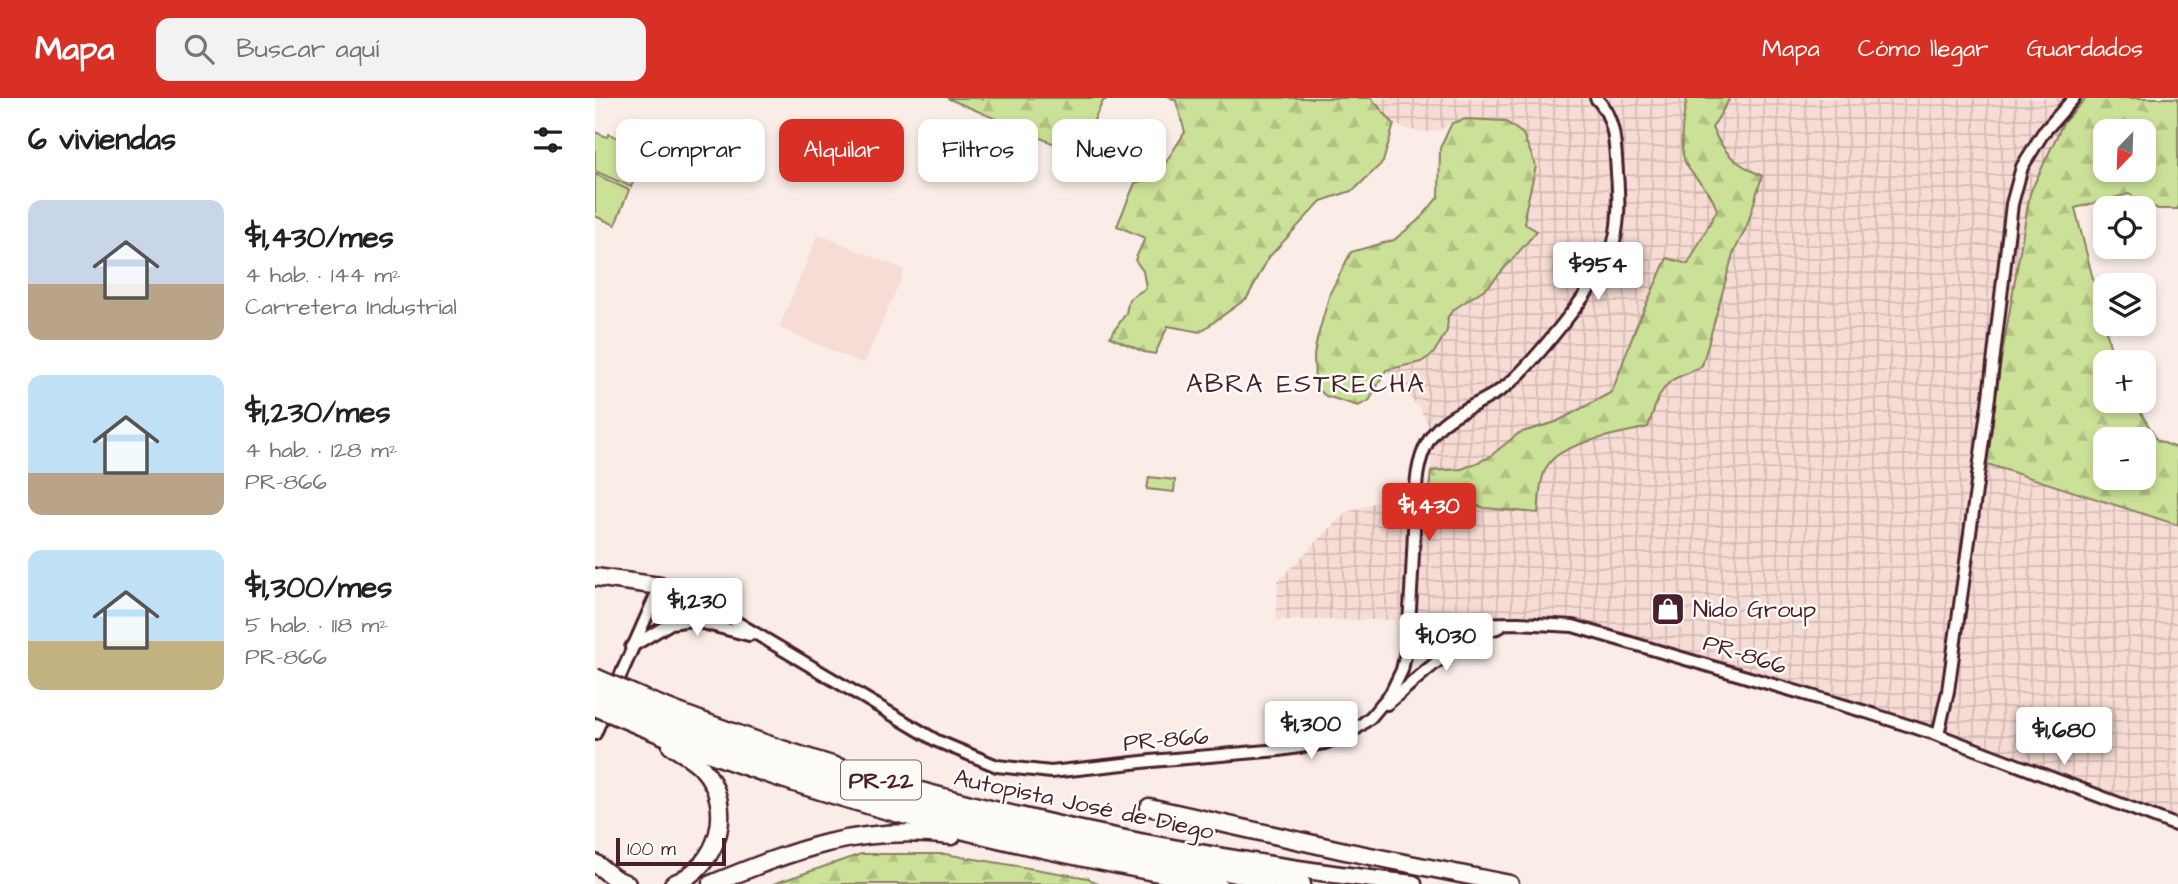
<!DOCTYPE html>
<html lang="es">
<meta charset="utf-8">
<style>
:root{--surface:#fff;--page:#f2f2f2;--text:#202124;--muted:#757577;--accent:#d93025}
body{margin:0;font-family:"Architects Daughter",sans-serif;background:var(--page);color:var(--text);height:100vh;display:flex;flex-direction:column;font-size:26px;white-space:nowrap}
*{box-sizing:border-box;margin:0}
p{font-size:23px;color:var(--muted)}
.icon{flex:none;width:38px;height:38px;fill:none;stroke:currentColor;stroke-width:2;stroke-linecap:round;stroke-linejoin:round}
.map{position:relative;flex:1;overflow:hidden}
.panel{display:flex;flex-direction:column;background:var(--surface);width:595px}
.panel>*{flex:none}
.top-card{position:absolute;left:21px;top:21px;width:665px;height:63px;display:flex;gap:14px}
.needle{width:46px;rotate:203deg}
.fabs{position:absolute;left:1498px;top:21px;display:grid;gap:14px}
.fabs a{display:grid;place-items:center;width:63px;height:63px;border-radius:14px;background:var(--surface);box-shadow:0 4px 10px #0003;font-size:35px}
.scale{position:absolute;left:21px;bottom:18px;width:110px;box-sizing:border-box;padding-left:7px;border:4px solid #4a1f2b;border-top:0;font-size:19px;line-height:24px;white-space:nowrap;color:#4a1f2b;-webkit-text-stroke:5px #fdfcf7;paint-order:stroke}
.price{position:absolute;translate:-50% -60px;padding:0 16px;border-radius:7px;background:#fff;color:#222;font-size:23px;line-height:46px;filter:drop-shadow(0 2px 4px #0008)}
.price::after{content:'';position:absolute;left:50%;top:42px;width:21px;height:16px;margin-left:-10px;background:inherit;clip-path:polygon(0 0,100% 0,50% 100%)}
.price.on{background:var(--accent);color:#fff}
ul{padding:0;list-style:none}
li{display:flex;align-items:center;gap:21px;height:175px;padding:0 28px}
li span{display:grid;place-items:center;flex:none;width:196px;height:140px;border-radius:14px;color:#555}
li>.icon{margin-inline-start:auto}
span .icon{width:84px;height:84px;fill:#fffc;stroke-width:1}
li b{font-size:30px}
h2{display:flex;justify-content:space-between;align-items:center;height:84px;padding:0 28px;font-size:30px}
.chip{padding:0 24px;border-radius:14px;background:var(--surface);box-shadow:0 4px 10px #0003;font-size:24px;line-height:63px}
.chip.on{background:var(--accent);color:#fff}
header{display:flex;align-items:center;gap:42px;box-sizing:border-box;height:98px;padding:0 35px;background:var(--accent);color:#fff}
header strong{font-size:33px}
nav{display:flex;gap:38px;margin-inline-start:auto;font-size:24px}
.search{width:490px;height:63px;background:var(--page);display:flex;align-items:center;gap:18px;box-sizing:border-box;padding:0 24px;border-radius:14px;color:var(--muted);font-size:26px}
main{display:flex;flex:1;min-height:0}
.map>svg:first-child{display:block}
</style>
<header>
<strong>Mapa</strong>
<div class="search"><svg class="icon" aria-label="search" viewBox="0 0 24 24"><circle cx="10" cy="10" r="6"/><path d="M15 15l6 6"/></svg>Buscar aquí</div>
<nav><a>Mapa</a><a>Cómo llegar</a><a>Guardados</a></nav>
</header>
<main>
<section class="panel">
<h2>6 viviendas<svg class="icon" aria-label="filters" viewBox="0 0 24 24"><path d="M4 7h16M4 17h16"/><circle cx="9" cy="7" r="2"/><circle cx="15" cy="17" r="2"/></svg></h2>
<ul>
<li><span style="background:linear-gradient(#c9d6e8 60%,#b9a48a 0)"><svg class="icon" aria-label="home" viewBox="0 0 24 24"><path d="M3 11l9-7 9 7M6 9v11h12V9"/></svg></span><div><b>$1,430/mes</b><p>4 hab. · 144 m²</p><p>Carretera Industrial</p></div></li>
<li><span style="background:linear-gradient(#bfe0f5 70%,#b9a48a 0)"><svg class="icon" aria-label="home" viewBox="0 0 24 24"><path d="M3 11l9-7 9 7M6 9v11h12V9"/></svg></span><div><b>$1,230/mes</b><p>4 hab. · 128 m²</p><p>PR-866</p></div></li>
<li><span style="background:linear-gradient(#bfe0f5 65%,#c2b280 0)"><svg class="icon" aria-label="home" viewBox="0 0 24 24"><path d="M3 11l9-7 9 7M6 9v11h12V9"/></svg></span><div><b>$1,300/mes</b><p>5 hab. · 118 m²</p><p>PR-866</p></div></li>
</ul>
</section>
<div class="map">
<svg width="1583" height="786" viewBox="0 0 1583 786">
<defs>
<pattern id="industrial-grid" width="8" height="8" patternUnits="userSpaceOnUse" patternTransform="scale(1.75)"><rect width="8" height="8" fill="#f6dcd4"/><path d="M0 4h8M4 0v8" fill="none" stroke="#d4bcb6"/></pattern>
<pattern id="forest-firs" width="22" height="20" patternUnits="userSpaceOnUse" patternTransform="scale(1.75)"><rect width="22" height="20" fill="#cbe197"/><path d="M5 1l3.5 6h-7zM16 11l3.5 6h-7z" fill="#b0c182"/></pattern>
</defs>
<rect width="100%" height="100%" fill="#faede7"/>
<filter id="ink" filterUnits="userSpaceOnUse"><feTurbulence type="fractalNoise" baseFrequency=".0143" numOctaves="2"/><feDisplacementMap in="SourceGraphic" scale="14" xChannelSelector="R" yChannelSelector="G"/><feConvolveMatrix kernelMatrix="1 2 1 2 8 2 1 2 1" color-interpolation-filters="sRGB"/></filter>
<g filter="url(#ink)">
<polygon fill="#f6dcd4" points="223,136 310,172 269,266 184,230"/>
<g fill="url(#industrial-grid)">
<polygon points="776,0 1092,0 1085,34 1092,68 1117,96 1122,112 1093,166 1072,160 1041,229 1017,294 961,324 924,335 893,360 867,371 836,373 836,333 825,311 791,272 826,264 858,212 870,206 941,133 930,126 930,114 871,21 857,25 843,33 827,34 811,31 799,26"/>
<polygon points="1135,0 1491,0 1468,25 1435,95 1406,263 1392,366 1583,427 1583,720 1353,634 983,522 681,522 683,483 750,415 810,394 834,393 889,409 946,385 956,364 977,349 1052,329 1066,294 1080,280 1097,276 1107,268 1138,156 1152,128 1167,79 1144,67 1127,50 1117,29"/>
</g>
<g fill="url(#forest-firs)" stroke="#8a8061" stroke-width="2" fill-rule="evenodd">
<polygon points="352,0 514,0 508,3 483,56"/>
<polygon points="576,0 776,0 799,26 788,64 759,92 726,103 674,159 652,200 605,234 573,228 560,256 549,254 515,239 531,215 534,201 551,190 548,173 540,162 550,140 522,128 540,85 562,78 590,34 581,3"/>
<path d="M1092,0H1135L1117,30C1130,57 1140,65 1167,78L1152,128L1138,156L1107,268C1098,275 1091,275 1081,280C1064,288 1059,313 1053,329C1027,336 974,343 956,363C944,377 945,398 943,415L890,410L834,393L836,373L867,371L893,360L924,335L961,324L1017,294L1041,229L1072,160L1093,166L1122,112C1115,91 1106,88 1094,71C1081,53 1088,20 1092,0Z"/>
<path d="M1491,0H1583V111H1563L1534,96L1480,110L1519,264H1510V303H1539L1562,342L1583,351V427L1392,366L1406,263L1435,95L1468,25ZM1549,33V72H1510V33ZM1549,341V380H1510V341Z"/>
<polygon points="871,21 910,23 928,36 941,68 930,114 930,126 942,133 894,188 858,212 853,219 852,233 838,256 826,264 791,272 774,303 763,308 731,298 720,289 719,257 722,241 735,195 756,154 799,142 826,120 844,98 845,50 857,25"/>
<polygon points="266,756 350,756 493,780 503,786 178,786"/>
</g>
<g fill="#cbe197" stroke="#8a8061" stroke-width="2">
<polygon points="0,34 12,39 14,36 52,53 36,89 0,73"/>
<polygon points="0,76 34,92 20,127 0,118"/>
<polygon points="554,379 580,382 579,394 552,391"/>
</g>
<g fill="none" stroke-linecap="round" stroke-linejoin="round">
<g stroke="#4a1f2b" stroke-width="16">
<g id="tertiary">
<path d="M814,527C816,495 818,463 819,431C821,402 818,368 834,342C850,315 882,309 907,291C933,273 1005,183 1016,154C1025,129 1024,100 1022,75C1020,48 1021,20 1001,0"/>
<polyline points="36,549 76,525 96,522 154,537"/>
<polyline points="19,592 65,488 126,515 342,643 402,668 456,674 556,663 684,652 730,645 762,630 776,619 796,595 807,572 812,549 814,527 923,525 978,528 1271,614 1343,637 1583,728"/>
<path d="M792,606C828,577 859,542 905,529"/>
<polyline points="0,636 11,610"/>
<polyline points="1343,637 1353,593 1394,299 1417,106 1427,69 1448,35 1479,0"/>
</g>
</g>
<g stroke="#4a1f2b" stroke-width="21">
<g id="motorway">
<polyline points="0,479 65,488"/>
<path d="M55,603C299,700 558,756 818,786"/>
<path d="M50,616C118,642 186,667 256,688C403,733 555,764 707,786"/>
<path d="M45,628C227,705 429,751 623,786"/>
<path d="M76,648C87,655 98,660 107,670C141,708 125,768 78,786"/>
<polyline points="554,709 750,753 915,786"/>
<polyline points="0,765 19,780 32,786"/>
<path d="M116,786C200,752 264,726 357,738"/>
</g>
</g>
<use href="#tertiary" stroke="#fdfcf7" stroke-width="10"/>
<use href="#motorway" stroke="#fdfcf7" stroke-width="16"/>
<g stroke="#4a1f2b" stroke-width="21" stroke-linecap="butt">
<g id="motorway-bridge">
<polyline points="0,579 55,603"/>
<polyline points="0,595 50,616"/>
<polyline points="0,609 45,628"/>
</g>
</g>
<use href="#motorway-bridge" stroke="#fdfcf7" stroke-width="16"/>
</g>
</g>
<defs>
<g id="shop-square" transform="scale(1.75)"><rect x="-9" y="-9" width="18" height="18" rx="4" fill="#4a1f2b" stroke="#fdfcf7"/><path d="M-5-2.5h2.3a2.7 3.5 0 0 1 5.4 0H5L5.5 6h-11ZM-1.5-2.5h3a1.5 2.3 0 0 0-3 0Z" fill="#fff"/></g>
</defs>
<g fill-rule="evenodd">
<use href="#shop-square" x="1073" y="511"/>
</g>
<g text-anchor="middle" stroke-width="5" stroke-linejoin="round" paint-order="stroke">
<rect fill="#fdfcf7" stroke="#806168" stroke-width="2" x="246" y="662.5" width="80" height="39" rx="5"/>
<g font-size="23" font-weight="bold" fill="#4a1f2b">
<text x="286" y="690">PR-22</text>
</g>
<g font-size="24" fill="#4a1f2b" stroke="#fdfcf7" text-anchor="start">
<text x="1098" y="519">Nido Group</text>
</g>
<g font-size="24" fill="#4a1f2b" stroke="#fdfcf7">
<text transform="translate(1150 556) rotate(17)" y="8">PR-866</text>
<text transform="translate(571 641) rotate(-5)" y="8">PR-866</text>
<text transform="translate(489 706) rotate(12)" y="8">Autopista José de Diego</text>
</g>
<g font-size="26" letter-spacing="2" fill="#4a1f2b" stroke="#fdfcf7">
<text x="711" y="294">ABRA ESTRECHA</text>
</g>
</g>
</svg>
<div class="fabs">
<a><svg class="needle" viewBox="-14 -14 28 28"><path d="M0-13l5 13h-10z" fill="#e53935"/><path d="M0 13l5-13h-10z" fill="#757577"/></svg></a>
<a><svg class="icon" aria-label="locate" viewBox="0 0 24 24"><circle cx="12" cy="12" r="6"/><path d="M12 2v4M12 18v4M2 12h4M18 12h4"/></svg></a>
<a><svg class="icon" aria-label="layers" viewBox="0 0 24 24"><path d="M12 4l9 5-9 5-9-5zM3 14l9 5 9-5"/></svg></a>
<a>+</a>
<a>−</a>
</div>
<div class="scale">100 m</div>
<b class="price" style="left:1003px;top:204px">$954</b>
<b class="price on" style="left:834px;top:445px">$1,430</b>
<b class="price" style="left:102px;top:540px">$1,230</b>
<b class="price" style="left:851px;top:575px">$1,030</b>
<b class="price" style="left:716px;top:663px">$1,300</b>
<b class="price" style="left:1469px;top:669px">$1,680</b>
<div class="top-card">
<a class="chip">Comprar</a>
<a class="chip on">Alquilar</a>
<a class="chip">Filtros</a>
<a class="chip">Nuevo</a>
</div>
</div>
</main>
